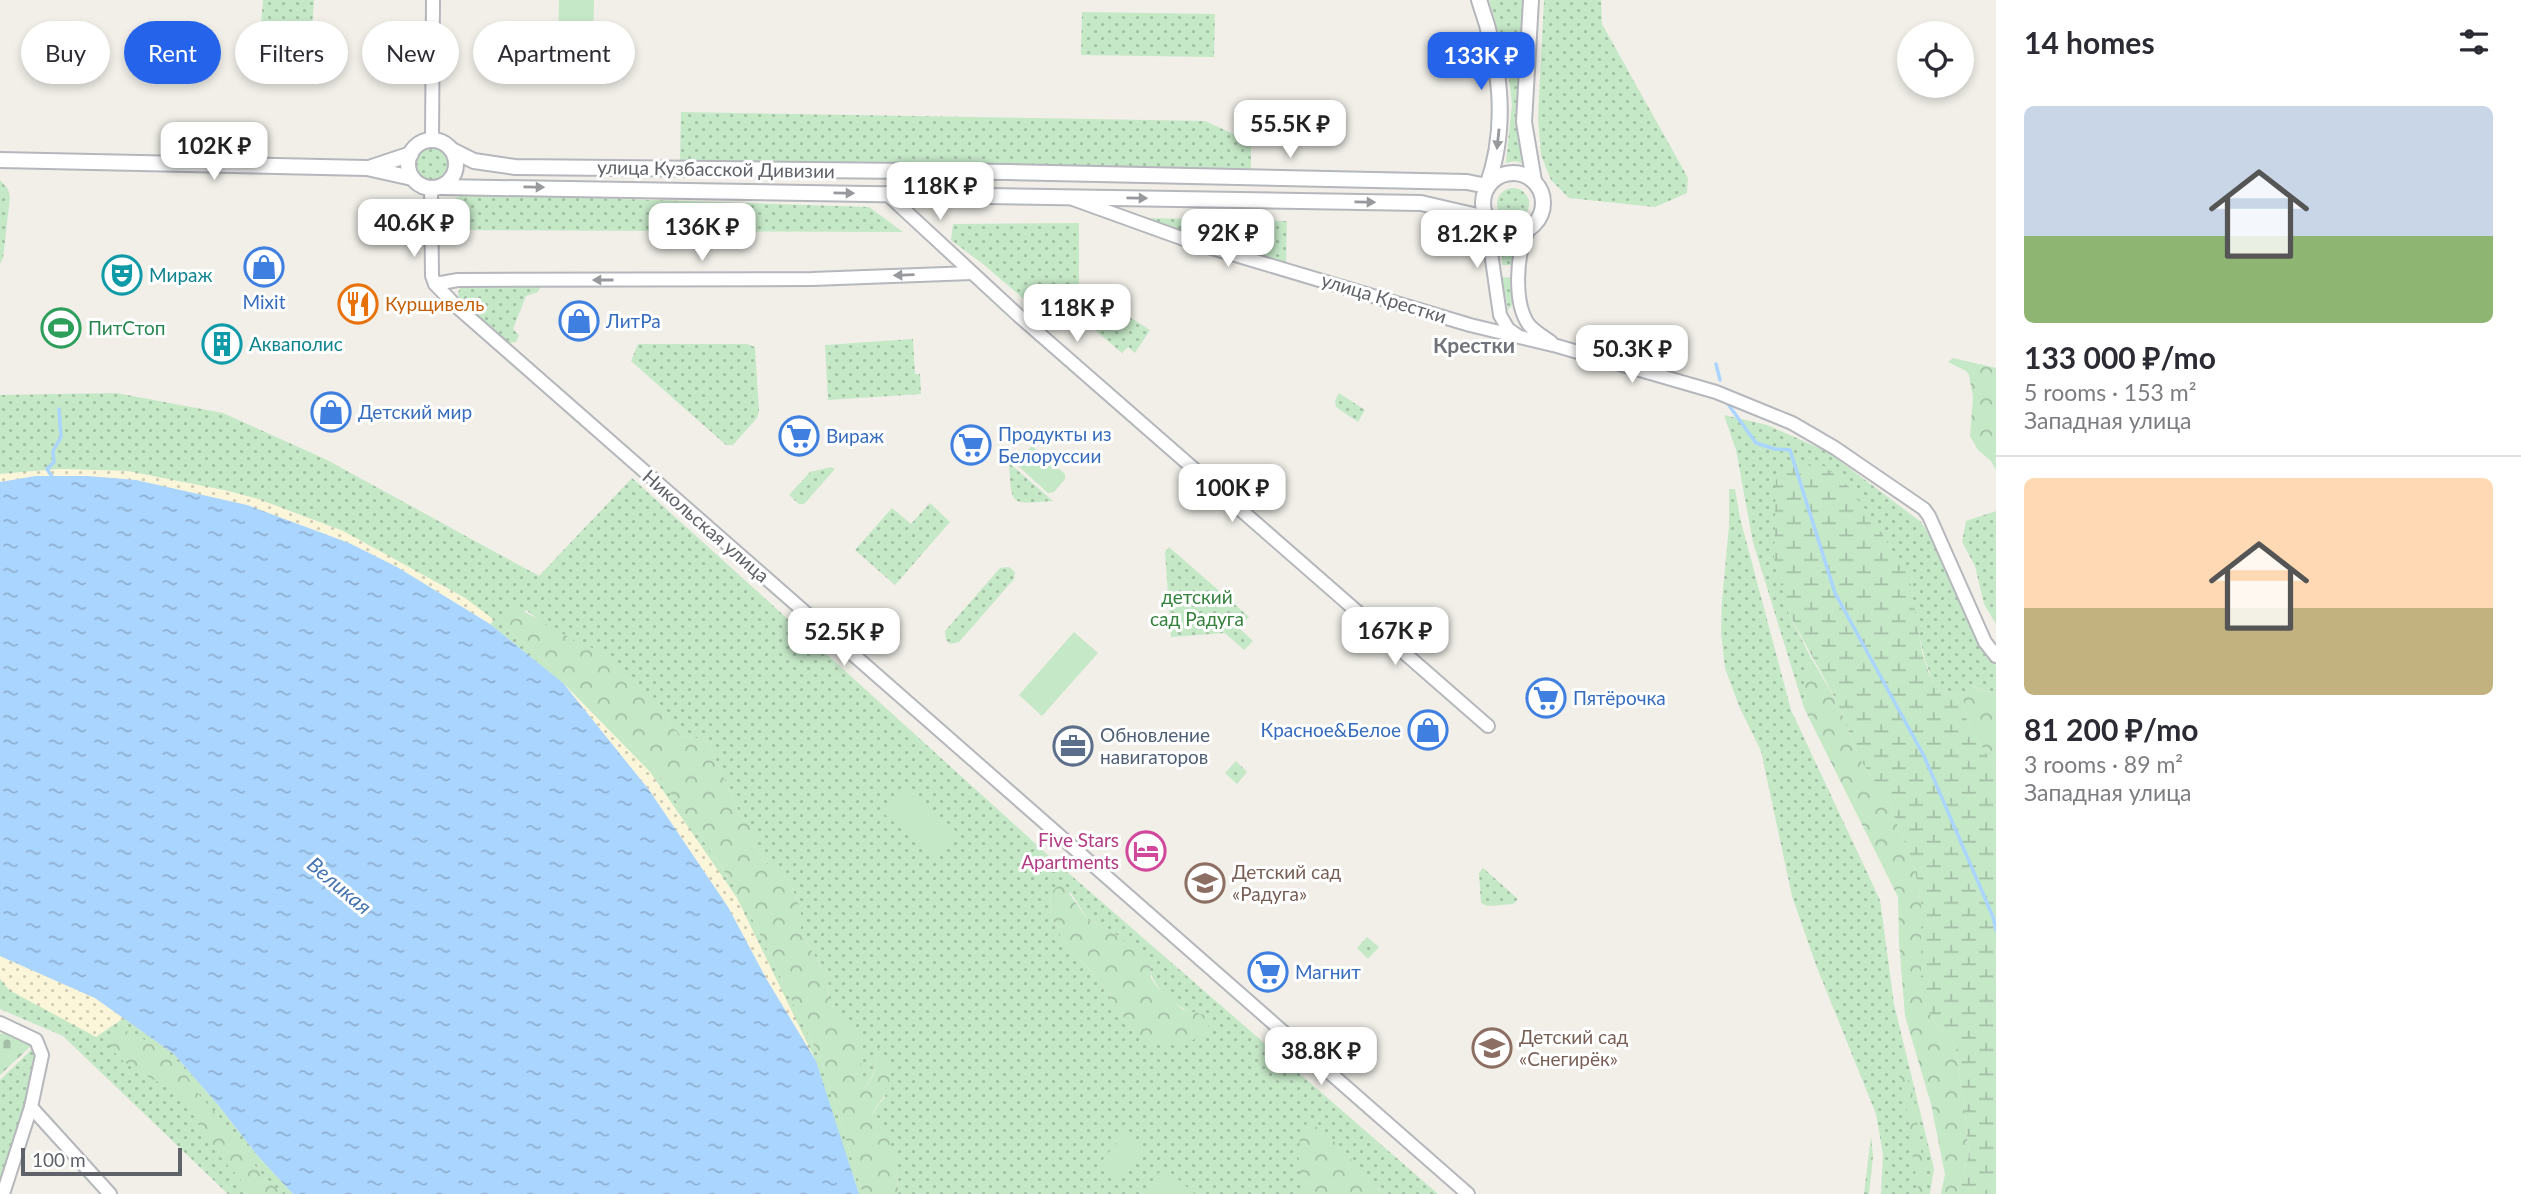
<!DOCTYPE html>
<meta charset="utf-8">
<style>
:root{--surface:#fff;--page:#f7f7f7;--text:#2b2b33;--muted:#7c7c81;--line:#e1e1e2;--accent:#2563eb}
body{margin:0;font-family:Lato,sans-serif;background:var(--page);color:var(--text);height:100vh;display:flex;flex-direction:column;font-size:26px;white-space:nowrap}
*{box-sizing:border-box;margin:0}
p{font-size:23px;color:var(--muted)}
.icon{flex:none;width:38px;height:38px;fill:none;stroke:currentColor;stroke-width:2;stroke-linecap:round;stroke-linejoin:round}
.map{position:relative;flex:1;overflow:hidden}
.panel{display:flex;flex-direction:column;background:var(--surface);width:525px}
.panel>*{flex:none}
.top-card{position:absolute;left:21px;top:21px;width:665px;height:63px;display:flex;gap:14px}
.buttons{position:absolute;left:1897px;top:21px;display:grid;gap:14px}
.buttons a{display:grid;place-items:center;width:77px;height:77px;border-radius:50%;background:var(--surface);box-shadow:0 4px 10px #0003;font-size:35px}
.scale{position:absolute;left:21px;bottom:18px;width:161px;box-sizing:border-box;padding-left:7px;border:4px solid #5f6268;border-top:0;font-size:19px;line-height:24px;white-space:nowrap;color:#5f6268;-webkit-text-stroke:5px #fff;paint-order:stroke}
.price{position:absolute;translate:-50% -60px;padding:0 16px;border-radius:14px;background:#fff;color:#222;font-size:23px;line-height:46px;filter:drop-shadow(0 2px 4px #0008)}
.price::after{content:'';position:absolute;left:50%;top:42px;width:21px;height:16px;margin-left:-10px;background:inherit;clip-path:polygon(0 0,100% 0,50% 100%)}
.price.on{background:var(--accent);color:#fff}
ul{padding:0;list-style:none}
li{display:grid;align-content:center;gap:14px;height:371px;padding:0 28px}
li+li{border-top:2px solid var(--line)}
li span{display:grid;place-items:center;height:217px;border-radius:10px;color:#555}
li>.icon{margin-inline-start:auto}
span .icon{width:126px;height:126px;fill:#fffc;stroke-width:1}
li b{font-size:30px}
h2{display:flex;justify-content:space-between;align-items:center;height:84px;padding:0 28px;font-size:30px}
.tag{padding:0 24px;border-radius:32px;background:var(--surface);box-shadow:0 4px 10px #0003;font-size:24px;line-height:63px}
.tag.on{background:var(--accent);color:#fff}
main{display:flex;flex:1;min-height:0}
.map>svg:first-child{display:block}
</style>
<main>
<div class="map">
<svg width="1996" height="1194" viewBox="0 0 1996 1194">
<defs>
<pattern id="grass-dots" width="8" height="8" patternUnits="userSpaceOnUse" patternTransform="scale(1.75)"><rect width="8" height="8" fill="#c5e8c7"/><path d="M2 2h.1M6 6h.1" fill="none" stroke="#a3bfa5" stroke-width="1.8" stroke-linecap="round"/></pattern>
<pattern id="forest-crowns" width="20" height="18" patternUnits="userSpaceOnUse" patternTransform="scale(1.75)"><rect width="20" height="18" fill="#c5e8c7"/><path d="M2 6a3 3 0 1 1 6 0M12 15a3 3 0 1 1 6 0" fill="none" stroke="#a3bfa5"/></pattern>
<pattern id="wetland-marsh" width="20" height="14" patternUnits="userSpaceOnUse" patternTransform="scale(1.75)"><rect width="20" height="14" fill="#c5e8c7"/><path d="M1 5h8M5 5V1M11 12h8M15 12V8" fill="none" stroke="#a3bfa5"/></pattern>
<pattern id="sand-dots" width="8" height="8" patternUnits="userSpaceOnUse" patternTransform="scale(1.75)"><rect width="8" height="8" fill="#fbf5d9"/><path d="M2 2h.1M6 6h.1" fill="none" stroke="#cecab4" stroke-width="1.8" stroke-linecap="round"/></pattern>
<pattern id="cemetery-stones" width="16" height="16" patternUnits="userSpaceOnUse" patternTransform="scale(1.75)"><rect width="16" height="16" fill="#c5e8c7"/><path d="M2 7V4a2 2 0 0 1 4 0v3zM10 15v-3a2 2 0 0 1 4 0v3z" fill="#a3bfa5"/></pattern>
<pattern id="water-ripples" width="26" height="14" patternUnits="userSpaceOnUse" patternTransform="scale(1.75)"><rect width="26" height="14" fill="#aad5fe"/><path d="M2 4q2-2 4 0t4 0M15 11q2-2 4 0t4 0" fill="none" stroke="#8eb0d1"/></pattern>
</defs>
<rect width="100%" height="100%" fill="#f1efe8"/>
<g fill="url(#grass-dots)" fill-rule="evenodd">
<polygon points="263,0 314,0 311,41 260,37"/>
<polygon points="1489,0 1523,0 1518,131 1522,163 1515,161 1506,163 1512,104 1507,62"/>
<polygon points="1544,0 1601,0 1602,24 1688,178 1687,193 1655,207 1569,198 1551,180 1541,155 1538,118"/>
<polygon points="1082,12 1215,14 1214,57 1081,55"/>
<polygon points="681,112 1205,121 1251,142 1251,178 680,162"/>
<circle cx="432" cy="164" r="18"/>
<polygon points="0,180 8,189 10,197 3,258 0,264"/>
<circle cx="1513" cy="204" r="16"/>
<polygon points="466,194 869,207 903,232 448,230 448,201"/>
<polygon points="1147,218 1287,221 1286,264 1152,222"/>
<polygon points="1079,223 1079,290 1040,284 1025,300 983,264 951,240 953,224"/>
<polygon points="1502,244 1515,246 1511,265 1502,265"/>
<polygon points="1502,277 1512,278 1513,304 1508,310"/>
<polygon points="461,287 540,287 538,292 526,296 513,329 519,335 516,342 510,343 459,300 458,292"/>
<polygon points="1084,315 1128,316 1150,330 1135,353 1128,347 1122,353 1081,318"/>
<polygon points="913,339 915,374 920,374 921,394 828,400 825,345"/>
<polygon points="638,344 747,344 755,347 759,411 757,418 733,445 726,445 631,361"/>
<path d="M116,393L223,413L327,460L539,576L632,478L1058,864L1438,1194H1385L1370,1184L1344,1150L1302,1185V1194H898C898,1178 896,1152 887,1138C884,1132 875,1128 872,1121C870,1113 880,1103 885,1097L878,1049C875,1063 875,1083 860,1089C854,1059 852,1023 829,1001L828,979L801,932V910L789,880L763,861L754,845L756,834L741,817L710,746L702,739L681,736L670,724L668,713L636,682L617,672L611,662L548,627L526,610L505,626L567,682L654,769L741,896L820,1058L863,1194H859L815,1061L737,898L650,772L563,683L490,624L494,620L465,598L343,531L258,499L228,491L127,471L60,469L0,474V395ZM1051,893H1071L1089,921L1111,930L1150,967C1151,984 1167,998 1181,1007C1188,1012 1200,1014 1208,1016L1136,1035L1098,979L1062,940L1057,925L1050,918Z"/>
<polygon points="1339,393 1365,410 1358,422 1336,407 1335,401"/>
<path d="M1724,415L1767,425L1828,452L1921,522L1937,548L1981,644L1996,666V695L1972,686L1962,695L1937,690C1920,655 1916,617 1910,579L1776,475L1777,512L1788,612L1810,656L1805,674L1804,708L1753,542L1736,450Z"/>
<path d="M1009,463L1053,501C1009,504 1012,507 1009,463Z"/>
<polygon points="831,467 835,469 804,504 799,504 789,495 810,472"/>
<polygon points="1729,489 1735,489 1740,518 1791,710 1880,900 1894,1004 1934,1169 1930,1194 1881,1194 1883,1154 1876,1114 1816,965 1792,896 1761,751 1739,706 1725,668 1721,633 1722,601 1729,526"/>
<polygon points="930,503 950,522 895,585 855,550 892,508 911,524"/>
<polygon points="1996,511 1996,624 1984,604 1975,566 1962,542 1966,521"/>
<polygon points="1169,547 1249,617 1239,628 1253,641 1244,650 1225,633 1171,637 1165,552"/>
<polygon points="1009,567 1015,572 1014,579 959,642 951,644 946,640 945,631 1000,568"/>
<polygon points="1236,761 1247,772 1237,784 1225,773"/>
<polygon points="1483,868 1518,899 1513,904 1487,906 1481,903 1479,873"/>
<polygon points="1367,937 1379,947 1368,959 1357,948"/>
<polygon points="0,956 95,998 174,1054 219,1106 257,1155 293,1194 228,1194 63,1036 0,1009"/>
<polygon points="32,1049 40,1061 0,1191 0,1080"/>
<polygon points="1871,1136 1873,1156 1869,1194 1864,1194"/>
</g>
<g fill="url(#forest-crowns)">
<polygon points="1953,358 1996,368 1996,470 1991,461 1978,450 1970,436 1973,397 1969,375 1966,371 1948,362"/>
<path d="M520,609L570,638L599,651L611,662L617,672L636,682L657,700L668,713L670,724L681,736L702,739L710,746L741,817L757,834L754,845L763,861L789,880L801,910V932L828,979L829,1001C845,1016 840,1026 862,1036L860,1089C876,1084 875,1062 878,1048L885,1056L891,1088C885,1097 874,1106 872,1116C870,1126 883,1131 888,1138C896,1153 898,1178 898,1194H863L820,1058L741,896L654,769L567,682L505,626L504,621L515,610Z"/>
<polygon points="1810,656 1837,702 1860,759 1889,804 1914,865 1921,905 1921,995 1934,1022 1955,1044 1965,1114 1969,1156 1956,1194 1941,1194 1945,1174 1931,1104 1905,1016 1899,942 1898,897 1804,708 1805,674"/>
<polygon points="1971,686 1996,695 1996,771 1967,720 1962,695"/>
<polygon points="1059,885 1063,885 1089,921 1111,930 1145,958 1150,967 1151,978 1157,987 1182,1009 1208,1016 1212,1020 1204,1034 1191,1041 1154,1043 1136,1035 1098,979 1062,940 1057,925 1050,918 1051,893"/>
<path d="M120,1030L130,1032L156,1046L184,1072L200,1096L232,1131L259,1171L283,1194H252C238,1175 220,1159 207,1140C199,1126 192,1111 181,1099C160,1077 123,1071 109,1044L112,1035Z"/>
<polygon points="1894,1053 1911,1087 1915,1105 1927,1194 1919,1194 1913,1160 1910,1125"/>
<path d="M1307,1123H1312L1344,1150L1370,1184L1385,1194H1302C1301,1170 1293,1144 1307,1123Z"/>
</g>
<polygon fill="url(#wetland-marsh)" points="1794,465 1824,466 1849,487 1876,524 1910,579 1922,652 1928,671 1937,690 1962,695 1967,720 1996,771 1996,1194 1956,1194 1969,1156 1965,1114 1955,1044 1934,1022 1921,995 1921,905 1914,865 1889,804 1860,759 1837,702 1788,612 1774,558 1776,475"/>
<g fill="url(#sand-dots)">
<polygon points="60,469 127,471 228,491 258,499 343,531 465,598 494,620 490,624 397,567 349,543 36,476 0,482 0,474"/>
<polygon points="563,683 650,772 737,898 816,1061 767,980 728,907 649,790"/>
<polygon points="0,956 95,998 124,1018 96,1037 9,990 0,979"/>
</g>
<polygon fill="url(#cemetery-stones)" points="6,1030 31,1046 0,1075 0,1033 2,1034"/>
<g fill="#c5e8c7">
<path d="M559,0H594L593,51C581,58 570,57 558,50Z"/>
<polygon points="1032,446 1065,474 1065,479 1054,492 1048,493 1017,465 1018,460"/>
<polygon points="1074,632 1098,653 1042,716 1019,695"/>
<polygon points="904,786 956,831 934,856 882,812"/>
<polygon points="1125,1133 1144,1148 1119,1178 1100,1163"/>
<polygon points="1164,1167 1195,1194 1141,1194"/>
</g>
<polygon fill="url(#water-ripples)" points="36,476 87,476 136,480 247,505 349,543 397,567 490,624 563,683 649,790 728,907 767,980 816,1061 859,1194 293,1194 257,1155 219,1106 174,1054 95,998 0,956 0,482"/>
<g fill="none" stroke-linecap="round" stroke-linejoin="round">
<g stroke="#aad5fe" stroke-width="3.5">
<polyline points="1716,364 1720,380"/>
<polyline points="1728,404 1756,443 1775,449 1790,450 1835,593 1924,756 1993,917 1996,930"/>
<polyline points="53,478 47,469 54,462 53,451 61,437 59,409"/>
</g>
<g stroke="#b5b7bc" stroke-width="16">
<g id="minor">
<polyline points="432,140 433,0"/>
<polyline points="431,189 432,276 435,284 456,306 1468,1194"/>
<polyline points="886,193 1019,316 1488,726"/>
<polyline points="1073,199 1195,243 1470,325 1557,346 1716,392 1792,423 1835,448 1924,509 1929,516 1985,642 1996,656"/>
<polyline points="1486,218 1500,315 1508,329 1518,336"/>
<path d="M1529,229C1516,252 1513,303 1529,325C1535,332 1544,337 1551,342"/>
<polyline points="435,284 458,280 812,279 972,273"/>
<polyline points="0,1023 36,1040 42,1055 31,1107 3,1194"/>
<polyline points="31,1107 110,1194"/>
</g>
</g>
<g stroke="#b5b7bc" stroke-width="18">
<g id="tertiary">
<polyline points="1531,0 1524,122 1534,181"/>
<circle cx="432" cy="164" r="24"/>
<path d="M452,150L474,161L515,167L1008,172L1467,182L1487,186C1509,126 1500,59 1479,0"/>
<polyline points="0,160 367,168 412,178"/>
<polyline points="372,167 411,154"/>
<circle cx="1513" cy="203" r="30"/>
<polyline points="441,187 1421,203 1486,218"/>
</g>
</g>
<use href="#minor" stroke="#fff" stroke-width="12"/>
<use href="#tertiary" stroke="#fff" stroke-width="14"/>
</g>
<defs><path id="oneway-solid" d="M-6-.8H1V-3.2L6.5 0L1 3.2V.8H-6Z" transform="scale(1.75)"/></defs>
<g fill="#97999d">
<use href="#oneway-solid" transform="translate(1498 139) rotate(96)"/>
<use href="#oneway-solid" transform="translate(534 187) rotate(1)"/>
<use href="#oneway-solid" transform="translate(844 193) rotate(1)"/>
<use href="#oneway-solid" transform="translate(1137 198) rotate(1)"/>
<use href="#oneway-solid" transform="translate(1365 202) rotate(1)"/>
<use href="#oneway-solid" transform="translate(904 275) rotate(178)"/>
<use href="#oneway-solid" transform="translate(603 280) rotate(180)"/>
</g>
<defs>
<g id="shop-ring" transform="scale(2.0125)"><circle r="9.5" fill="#fff" stroke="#3f7fe0" stroke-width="1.5"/><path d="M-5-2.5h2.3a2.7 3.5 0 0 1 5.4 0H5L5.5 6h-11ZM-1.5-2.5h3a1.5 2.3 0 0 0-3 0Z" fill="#3f7fe0"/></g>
<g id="theatre-ring" transform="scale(2.0125)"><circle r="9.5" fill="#fff" stroke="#0f9aa8" stroke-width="1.5"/><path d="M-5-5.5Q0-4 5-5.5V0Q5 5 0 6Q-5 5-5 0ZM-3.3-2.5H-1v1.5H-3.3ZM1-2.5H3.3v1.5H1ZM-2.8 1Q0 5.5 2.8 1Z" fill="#0f9aa8"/></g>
<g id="restaurant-ring" transform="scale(2.0125)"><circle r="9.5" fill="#fff" stroke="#e8710a" stroke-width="1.5"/><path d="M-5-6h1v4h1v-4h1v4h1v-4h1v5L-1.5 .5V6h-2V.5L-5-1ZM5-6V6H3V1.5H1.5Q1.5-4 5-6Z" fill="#e8710a"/></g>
<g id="stadium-ring" transform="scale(2.0125)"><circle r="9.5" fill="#fff" stroke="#2e9e5b" stroke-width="1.5"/><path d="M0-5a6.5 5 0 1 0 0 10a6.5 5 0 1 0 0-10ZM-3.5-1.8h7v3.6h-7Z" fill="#2e9e5b"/></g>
<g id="building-ring" transform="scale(2.0125)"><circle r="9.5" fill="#fff" stroke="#0f9aa8" stroke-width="1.5"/><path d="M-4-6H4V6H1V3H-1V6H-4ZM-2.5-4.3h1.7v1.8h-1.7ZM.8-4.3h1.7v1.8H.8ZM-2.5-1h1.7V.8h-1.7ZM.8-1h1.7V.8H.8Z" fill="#0f9aa8"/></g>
<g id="supermarket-ring" transform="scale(2.0125)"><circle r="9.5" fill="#fff" stroke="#3f7fe0" stroke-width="1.5"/><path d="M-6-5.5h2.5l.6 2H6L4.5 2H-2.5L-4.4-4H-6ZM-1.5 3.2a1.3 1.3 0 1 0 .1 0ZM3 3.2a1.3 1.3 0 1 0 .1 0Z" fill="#3f7fe0"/></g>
<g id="office-ring" transform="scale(2.0125)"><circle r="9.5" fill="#fff" stroke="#5c6f8a" stroke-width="1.5"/><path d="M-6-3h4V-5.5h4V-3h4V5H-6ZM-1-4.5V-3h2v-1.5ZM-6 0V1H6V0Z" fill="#5c6f8a"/></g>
<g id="hotel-ring" transform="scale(2.0125)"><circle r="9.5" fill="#fff" stroke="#d1479c" stroke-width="1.5"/><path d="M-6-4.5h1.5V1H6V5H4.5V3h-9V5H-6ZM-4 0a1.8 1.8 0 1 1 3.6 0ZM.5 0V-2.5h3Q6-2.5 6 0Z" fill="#d1479c"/></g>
<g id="school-ring" transform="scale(2.0125)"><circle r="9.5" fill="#fff" stroke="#8d6e63" stroke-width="1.5"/><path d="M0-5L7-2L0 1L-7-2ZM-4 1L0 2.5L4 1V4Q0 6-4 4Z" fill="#8d6e63"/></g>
</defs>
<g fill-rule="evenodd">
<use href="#shop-ring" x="264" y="267"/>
<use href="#theatre-ring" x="122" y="275"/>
<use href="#restaurant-ring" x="358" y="304"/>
<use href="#shop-ring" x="579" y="321"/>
<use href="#stadium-ring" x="61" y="328"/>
<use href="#building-ring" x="222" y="344"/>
<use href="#shop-ring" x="331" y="412"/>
<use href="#supermarket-ring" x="799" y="436"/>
<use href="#supermarket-ring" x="971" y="445"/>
<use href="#supermarket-ring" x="1546" y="698"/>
<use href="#shop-ring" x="1428" y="730"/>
<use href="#office-ring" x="1073" y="746"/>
<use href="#hotel-ring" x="1146" y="851"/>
<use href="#school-ring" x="1205" y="883"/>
<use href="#supermarket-ring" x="1268" y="972"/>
<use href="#school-ring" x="1492" y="1048"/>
</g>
<g text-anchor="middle" stroke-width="6" stroke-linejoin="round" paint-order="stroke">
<g font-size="19" fill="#5f6268" stroke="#fff">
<text transform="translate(716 169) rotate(1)" y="7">улица Кузбасской Дивизии</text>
<text transform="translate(1384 298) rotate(17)" y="7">улица Крестки</text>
<text transform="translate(706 526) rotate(41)" y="7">Никольская улица</text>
</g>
<g font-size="19" fill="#0d838f" stroke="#fff" text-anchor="start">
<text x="149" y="282">Мираж</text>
<text x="249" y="351">Акваполис</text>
</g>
<g font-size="19" fill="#366cbe" stroke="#fff" text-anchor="start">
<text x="264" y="309" text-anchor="middle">Mixit</text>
<text x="606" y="328">ЛитРа</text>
<text x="358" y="419">Детский мир</text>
<text x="998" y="441">Продукты из<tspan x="998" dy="22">Белоруссии</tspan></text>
<text x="826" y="443">Вираж</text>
<text x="1573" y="705">Пятёрочка</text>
<text x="1401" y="737" text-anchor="end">Красное&amp;Белое</text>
<text x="1295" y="979">Магнит</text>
</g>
<g font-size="19" fill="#c56008" stroke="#fff" text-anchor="start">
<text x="385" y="311">Курщивель</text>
</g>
<g font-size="19" fill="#27864d" stroke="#fff" text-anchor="start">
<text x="88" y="335">ПитСтоп</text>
</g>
<g font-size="19" fill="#34813c" stroke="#fff">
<text x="1197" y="604">детский<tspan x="1197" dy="22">сад Радуга</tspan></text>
</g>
<g font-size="19" fill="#4e5e75" stroke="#fff" text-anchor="start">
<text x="1100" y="742">Обновление<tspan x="1100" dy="22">навигаторов</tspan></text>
</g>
<g font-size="19" fill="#b23c85" stroke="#fff" text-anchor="end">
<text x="1119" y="847">Five Stars<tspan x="1119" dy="22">Apartments</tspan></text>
</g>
<g font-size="19" fill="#785e54" stroke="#fff" text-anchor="start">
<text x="1232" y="879">Детский сад<tspan x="1232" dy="22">«Радуга»</tspan></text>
<text x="1519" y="1044">Детский сад<tspan x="1519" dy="22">«Снегирёк»</tspan></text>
</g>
<g font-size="21" font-weight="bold" fill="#70747a" stroke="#fff">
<text x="1474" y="353">Крестки</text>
</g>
<g font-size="21" font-style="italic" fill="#4574b2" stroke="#fff">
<text transform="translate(339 886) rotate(40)" y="7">Великая</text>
</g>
</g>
</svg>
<div class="buttons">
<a><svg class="icon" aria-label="locate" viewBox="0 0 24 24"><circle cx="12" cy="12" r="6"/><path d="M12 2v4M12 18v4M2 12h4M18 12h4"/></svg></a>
</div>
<div class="scale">100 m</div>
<b class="price on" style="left:1481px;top:92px">133K ₽</b>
<b class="price" style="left:1290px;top:160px">55.5K ₽</b>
<b class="price" style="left:214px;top:182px">102K ₽</b>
<b class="price" style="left:940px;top:222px">118K ₽</b>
<b class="price" style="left:414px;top:259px">40.6K ₽</b>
<b class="price" style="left:702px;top:263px">136K ₽</b>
<b class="price" style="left:1228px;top:269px">92K ₽</b>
<b class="price" style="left:1477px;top:270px">81.2K ₽</b>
<b class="price" style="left:1077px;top:344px">118K ₽</b>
<b class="price" style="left:1632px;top:385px">50.3K ₽</b>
<b class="price" style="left:1232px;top:524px">100K ₽</b>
<b class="price" style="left:1395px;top:667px">167K ₽</b>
<b class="price" style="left:844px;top:668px">52.5K ₽</b>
<b class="price" style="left:1321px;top:1087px">38.8K ₽</b>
<div class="top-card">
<a class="tag">Buy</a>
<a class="tag on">Rent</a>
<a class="tag">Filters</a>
<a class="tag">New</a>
<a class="tag">Apartment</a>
</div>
</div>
<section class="panel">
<h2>14 homes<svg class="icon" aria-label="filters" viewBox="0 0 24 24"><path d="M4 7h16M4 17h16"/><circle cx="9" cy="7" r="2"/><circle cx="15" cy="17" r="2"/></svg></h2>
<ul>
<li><span style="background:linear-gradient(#c9d6e8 60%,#8fb573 0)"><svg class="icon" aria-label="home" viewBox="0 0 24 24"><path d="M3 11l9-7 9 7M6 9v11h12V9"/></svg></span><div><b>133 000 ₽/mo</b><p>5 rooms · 153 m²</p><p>Западная улица</p></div></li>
<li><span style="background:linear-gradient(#ffd9b3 60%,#c2b280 0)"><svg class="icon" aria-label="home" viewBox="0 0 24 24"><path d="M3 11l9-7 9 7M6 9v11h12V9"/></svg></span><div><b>81 200 ₽/mo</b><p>3 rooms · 89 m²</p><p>Западная улица</p></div></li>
</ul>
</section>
</main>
